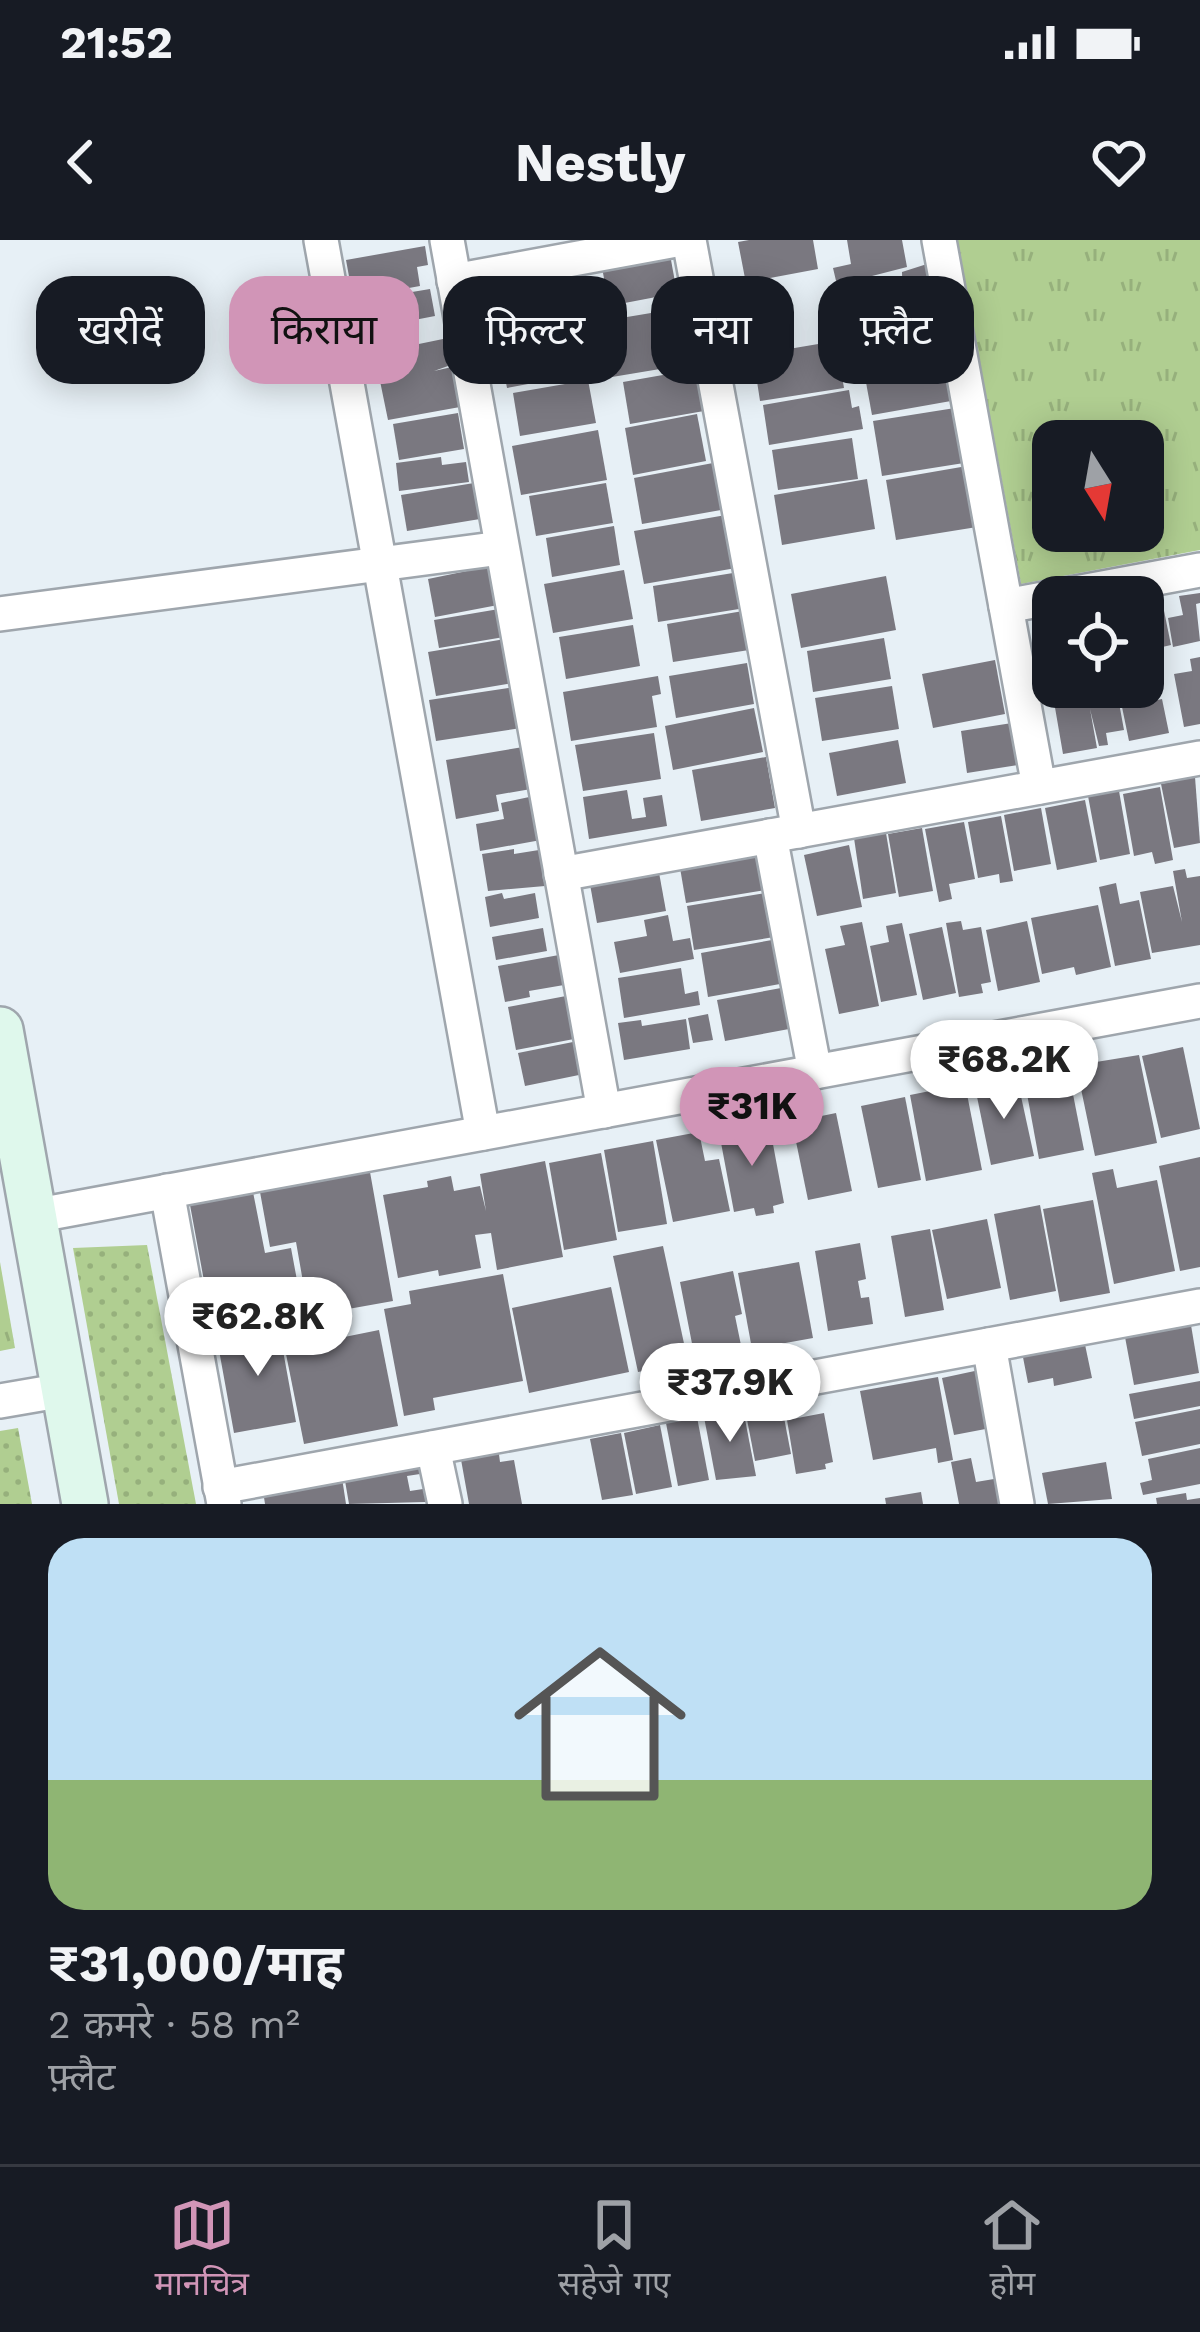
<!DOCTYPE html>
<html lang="hi">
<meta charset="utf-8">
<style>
:root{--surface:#171b24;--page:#242831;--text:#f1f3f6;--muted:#9ea1a6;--line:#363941;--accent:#d195b7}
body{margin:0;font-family:"Work Sans","Noto Sans Devanagari",sans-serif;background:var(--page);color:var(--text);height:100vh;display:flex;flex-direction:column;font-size:45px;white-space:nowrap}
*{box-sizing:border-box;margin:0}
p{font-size:39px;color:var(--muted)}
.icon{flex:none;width:66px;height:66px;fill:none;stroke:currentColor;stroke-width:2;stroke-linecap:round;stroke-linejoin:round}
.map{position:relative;height:1264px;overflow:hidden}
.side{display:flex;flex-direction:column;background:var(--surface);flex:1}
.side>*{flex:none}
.banner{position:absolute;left:36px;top:36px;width:1128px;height:108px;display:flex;gap:24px}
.needle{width:78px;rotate:169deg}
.controls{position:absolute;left:1032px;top:180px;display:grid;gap:24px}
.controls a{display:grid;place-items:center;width:132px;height:132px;border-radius:24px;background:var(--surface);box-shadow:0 6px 30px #0003;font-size:60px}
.price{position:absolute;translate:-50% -102px;padding:0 27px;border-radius:42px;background:#fff;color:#222;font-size:39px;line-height:78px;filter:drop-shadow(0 3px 6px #0008)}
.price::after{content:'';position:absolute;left:50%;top:72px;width:36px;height:27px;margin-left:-18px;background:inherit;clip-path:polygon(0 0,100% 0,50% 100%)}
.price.on{background:var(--accent);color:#111}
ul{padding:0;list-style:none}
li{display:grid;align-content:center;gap:24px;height:636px;padding:0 48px}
li span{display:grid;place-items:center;height:372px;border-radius:36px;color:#555}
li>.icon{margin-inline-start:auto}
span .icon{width:216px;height:216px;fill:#fffc;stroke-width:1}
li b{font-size:51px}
.tag{padding:0 42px;border-radius:36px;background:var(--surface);box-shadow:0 6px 30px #0003;font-size:42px;line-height:108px}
.tag.on{background:var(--accent);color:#111}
.status{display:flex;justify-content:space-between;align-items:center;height:84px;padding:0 60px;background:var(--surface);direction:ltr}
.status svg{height:33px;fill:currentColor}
header{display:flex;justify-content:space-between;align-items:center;height:156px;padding:0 48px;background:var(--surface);font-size:54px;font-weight:700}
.menu{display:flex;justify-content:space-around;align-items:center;height:168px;border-top:3px solid var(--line);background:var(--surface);font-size:33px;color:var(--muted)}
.menu a{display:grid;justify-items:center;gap:6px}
.menu .on{color:var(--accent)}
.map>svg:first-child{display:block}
</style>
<div class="status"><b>21:52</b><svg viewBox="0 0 49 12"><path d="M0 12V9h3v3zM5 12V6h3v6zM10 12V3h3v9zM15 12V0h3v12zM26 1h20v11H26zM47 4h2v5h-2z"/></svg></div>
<header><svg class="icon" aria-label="back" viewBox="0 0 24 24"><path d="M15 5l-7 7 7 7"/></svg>Nestly<svg class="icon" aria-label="heart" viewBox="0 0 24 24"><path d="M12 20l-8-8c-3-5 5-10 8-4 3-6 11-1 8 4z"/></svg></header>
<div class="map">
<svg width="1200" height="1264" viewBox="0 0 1200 1264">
<defs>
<pattern id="grass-dots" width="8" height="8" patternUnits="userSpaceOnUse" patternTransform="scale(3)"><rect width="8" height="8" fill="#b0ce91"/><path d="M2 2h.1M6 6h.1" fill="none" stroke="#96b07c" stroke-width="1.8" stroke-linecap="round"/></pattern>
<pattern id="park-tufts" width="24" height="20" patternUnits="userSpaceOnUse" patternTransform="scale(3)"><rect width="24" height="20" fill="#b0ce91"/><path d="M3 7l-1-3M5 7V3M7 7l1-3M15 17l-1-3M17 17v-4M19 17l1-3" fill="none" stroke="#96b07c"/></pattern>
</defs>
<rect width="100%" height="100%" fill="#e7f0f6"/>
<g fill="url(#grass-dots)">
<polygon points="147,1005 196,1264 119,1264 73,1008"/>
<polygon points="18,1188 32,1264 0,1264 0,1191"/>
</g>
<g fill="url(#park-tufts)" fill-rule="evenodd">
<path d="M957,0H1200V310L1021,344ZM1053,201H1143V291H1053Z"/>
<polygon points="0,1022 15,1108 0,1111"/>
</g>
<g fill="#7a7880">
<polygon points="749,0 813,0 818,29 770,38 773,54 749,59 738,2"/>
<polygon points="847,0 902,0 907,27 837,45 833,28 851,24"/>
<polygon points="425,6 428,25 417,27 420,46 353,58 346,20"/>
<polygon points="669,9 677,53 609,66 601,22"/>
<polygon points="927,24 934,60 903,65 902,32"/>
<polygon points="569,31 577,74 500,89 492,45"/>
<polygon points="894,41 898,68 879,71 874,44"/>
<polygon points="871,46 876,68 857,72 853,50"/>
<polygon points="430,49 435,76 409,81 410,88 382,92 376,58"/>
<polygon points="681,68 690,124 612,137 603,81"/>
<polygon points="939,77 945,121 856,134 849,90"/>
<polygon points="584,83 592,132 507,148 497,93"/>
<polygon points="443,99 448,126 434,131 452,127 460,167 388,180 380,141 390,139 385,111"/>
<polygon points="836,101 844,148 760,161 753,115"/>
<polygon points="944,123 951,161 872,175 865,137"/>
<polygon points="697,129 704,171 630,184 623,142"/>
<polygon points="588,140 596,183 520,196 513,153"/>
<polygon points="849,150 852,168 859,166 863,189 769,205 763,165"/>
<polygon points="955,168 964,223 882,236 873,181"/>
<polygon points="458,173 464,209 399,220 393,184"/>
<polygon points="697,174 706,221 633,235 625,188"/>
<polygon points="598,190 607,240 521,255 512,206"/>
<polygon points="852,198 858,239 778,250 772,210"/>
<polygon points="441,217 442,225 466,222 469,242 399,251 396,223"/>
<polygon points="713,223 721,270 642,284 634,238"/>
<polygon points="967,226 977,287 896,300 886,240"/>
<polygon points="867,239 875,289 782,305 774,255"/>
<polygon points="474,243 480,279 407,291 401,255"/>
<polygon points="606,243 613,283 536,296 529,256"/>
<polygon points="726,275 736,328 644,344 634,291"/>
<polygon points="614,286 620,325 552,337 546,298"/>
<polygon points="491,326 498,365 435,377 428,339"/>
<polygon points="624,330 633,379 553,393 544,344"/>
<polygon points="733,333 739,369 658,382 653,346"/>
<polygon points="886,336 896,390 801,408 791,354"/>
<polygon points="1200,353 1200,363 1196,364 1200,401 1173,407 1168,378 1183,375 1179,356"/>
<polygon points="1161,356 1171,405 1145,411 1143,360"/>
<polygon points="499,369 504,397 439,408 434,380"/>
<polygon points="743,371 749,410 673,422 667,384"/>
<polygon points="1053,379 1053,441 1048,442 1038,382"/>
<polygon points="633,385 640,426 566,439 559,397"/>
<polygon points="884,398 891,439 813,452 807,411"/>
<polygon points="505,399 513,443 436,456 428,412"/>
<polygon points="1200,417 1200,484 1184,487 1174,434 1192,431 1190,419"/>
<polygon points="995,420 1005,474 933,488 922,434"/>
<polygon points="747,423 754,464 676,478 669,436"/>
<polygon points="658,436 661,454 652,456 657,487 571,501 563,452"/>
<polygon points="892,446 899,489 822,501 815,458"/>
<polygon points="515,447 521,488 436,501 429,460"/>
<polygon points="1088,447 1101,447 1102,454 1117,452 1124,490 1106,493 1108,505 1099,506 1090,469 1097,508 1063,514 1053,456"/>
<polygon points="1162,459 1169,493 1129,501 1122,467"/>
<polygon points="754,468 763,512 673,530 665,486"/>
<polygon points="1012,483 1018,525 967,533 961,491"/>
<polygon points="654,493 661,539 583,551 575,505"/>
<polygon points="898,500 906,543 837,556 829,513"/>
<polygon points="523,507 531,549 496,555 499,571 456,579 446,520"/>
<polygon points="766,517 775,568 701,581 692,530"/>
<polygon points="1195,537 1200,603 1174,608 1161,544"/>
<polygon points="1160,547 1173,620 1155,624 1152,612 1134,616 1123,554"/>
<polygon points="627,550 632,579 646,577 643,558 662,555 667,586 589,599 583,557"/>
<polygon points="1119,551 1130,614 1100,620 1088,556"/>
<polygon points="534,556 541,600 480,611 476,584 504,579 501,563"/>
<polygon points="1085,560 1097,622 1057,630 1045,568"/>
<polygon points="1041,568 1051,624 1014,631 1004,575"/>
<polygon points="1001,576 1013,641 1000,643 999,634 978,638 968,582"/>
<polygon points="964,582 975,639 949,644 952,659 939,662 925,589"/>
<polygon points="922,588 933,651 899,657 888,594"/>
<polygon points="886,593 896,653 863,659 854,598"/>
<polygon points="849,605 862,667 817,676 804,615"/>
<polygon points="759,608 766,650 686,663 679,622"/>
<polygon points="514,609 514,614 539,610 545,646 488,651 482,614"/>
<polygon points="658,627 666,671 597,683 589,639"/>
<polygon points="1185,629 1187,638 1200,636 1200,705 1152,713 1140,652 1173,646 1182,682 1173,631"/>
<polygon points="1116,643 1120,664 1139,660 1151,719 1115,726 1099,647"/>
<polygon points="502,653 504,659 535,653 539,678 490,687 485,657"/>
<polygon points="766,653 774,697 694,710 687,666"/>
<polygon points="1098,665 1111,727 1076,735 1074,727 1042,734 1031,678"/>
<polygon points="668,675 673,701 690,698 694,719 620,733 614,702 647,696 644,680"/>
<polygon points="961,681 963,690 981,687 991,742 981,744 983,753 959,757 946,683"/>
<polygon points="1027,681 1040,742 998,751 986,690"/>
<polygon points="862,682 879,766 839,774 825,709 845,705 840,686"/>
<polygon points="902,683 917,755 881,762 870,706 889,702 886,686"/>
<polygon points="942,687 956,753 923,760 909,694"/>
<polygon points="543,688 547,711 496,720 492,697"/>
<polygon points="772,700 780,744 708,757 701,713"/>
<polygon points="559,715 564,745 529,751 530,757 505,762 498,726"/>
<polygon points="681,728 685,754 698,751 700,765 624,778 618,738"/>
<polygon points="781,748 789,789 725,801 717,760"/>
<polygon points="566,756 574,799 516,810 508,767"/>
<polygon points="708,774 713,800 693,803 688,778"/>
<polygon points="686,779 690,809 624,820 618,783 641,780 642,786"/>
<polygon points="573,802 579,835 525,846 518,813"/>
<polygon points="1183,807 1200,889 1161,898 1142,816"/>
<polygon points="1139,815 1157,903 1095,916 1080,844 1092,833 1090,823"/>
<polygon points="1069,834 1084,910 1039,919 1025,843"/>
<polygon points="1017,838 1034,916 991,925 975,847"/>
<polygon points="965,844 982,930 926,941 910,855"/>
<polygon points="905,857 921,940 878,948 861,866"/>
<polygon points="836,873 852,951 808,960 792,882"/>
<polygon points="769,883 784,963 773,966 774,973 756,976 754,968 734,972 719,892"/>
<polygon points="699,892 705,921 719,919 730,971 673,982 656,900"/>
<polygon points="653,901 667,984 618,992 604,910"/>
<polygon points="601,913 617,1000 564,1010 549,923"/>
<polygon points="1200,917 1200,1027 1180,1031 1159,926"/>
<polygon points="545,921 563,1017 497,1030 491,993 475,995 481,1028 439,1036 438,1030 398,1038 383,955 428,947 427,941 451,936 454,951 480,946 486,971 480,934"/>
<polygon points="1113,929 1117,948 1157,940 1175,1031 1114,1044 1092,933"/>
<polygon points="370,932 393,1061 309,1076 296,1002 270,1007 260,952"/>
<polygon points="253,952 265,1013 291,1008 304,1078 214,1095 190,965"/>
<polygon points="1093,960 1110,1053 1060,1062 1043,969"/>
<polygon points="1040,965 1056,1051 1010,1060 994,974"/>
<polygon points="987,979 1001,1048 947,1059 932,990"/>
<polygon points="930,989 944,1070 905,1077 891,996"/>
<polygon points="860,1003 866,1039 858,1041 861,1058 869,1057 873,1084 828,1091 815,1011"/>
<polygon points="663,1006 688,1122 638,1132 613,1016"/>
<polygon points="799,1022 813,1098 752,1109 738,1033"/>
<polygon points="733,1031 742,1074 735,1076 743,1115 696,1124 680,1042"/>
<polygon points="503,1034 523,1141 433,1158 435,1170 404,1176 384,1069 411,1064 409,1051"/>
<polygon points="611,1047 629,1132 529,1153 512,1068"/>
<polygon points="1191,1085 1199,1133 1134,1145 1125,1097"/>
<polygon points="291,1086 295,1105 282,1105 296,1182 234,1193 217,1099"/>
<polygon points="379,1090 398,1186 304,1204 285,1109"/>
<polygon points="1083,1095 1092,1138 1054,1146 1053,1138 1028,1143 1021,1107"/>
<polygon points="984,1129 996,1187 954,1195 942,1138"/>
<polygon points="938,1137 953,1220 938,1223 936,1208 873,1220 860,1151"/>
<polygon points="1200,1141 1200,1166 1134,1179 1129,1154"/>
<polygon points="781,1162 791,1214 755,1221 745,1169"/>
<polygon points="743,1169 756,1236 716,1240 704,1177"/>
<polygon points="1200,1169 1200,1204 1142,1216 1135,1182"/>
<polygon points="824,1173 833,1222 825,1224 826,1229 796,1234 787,1180"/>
<polygon points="697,1177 709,1240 678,1246 666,1183"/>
<polygon points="660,1185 672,1247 636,1254 624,1193"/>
<polygon points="621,1193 633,1255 602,1260 590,1199"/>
<polygon points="498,1207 500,1222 514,1220 522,1264 469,1264 460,1214"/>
<polygon points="1200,1208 1200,1244 1143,1255 1140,1243 1152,1240 1148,1219"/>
<polygon points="971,1218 976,1242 1006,1237 1011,1264 959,1264 951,1222"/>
<polygon points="418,1222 420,1234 407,1236 410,1251 423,1249 426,1262 349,1264 344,1235"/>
<polygon points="1106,1222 1112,1259 1048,1264 1042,1233"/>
<polygon points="342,1238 346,1264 265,1264 263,1251"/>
<polygon points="921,1252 923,1264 886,1264 885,1258"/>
<polygon points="1186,1253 1187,1260 1200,1258 1200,1264 1157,1264 1156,1258"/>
</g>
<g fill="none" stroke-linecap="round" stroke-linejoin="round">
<g stroke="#9fa6ad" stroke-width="38">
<g id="street">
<polyline points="321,0 483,893"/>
<polyline points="447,0 604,871"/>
<polyline points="689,0 799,591"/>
<polyline points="939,0 1039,547"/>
<polyline points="454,41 676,0"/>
<polyline points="1006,366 1200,330"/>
<polyline points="0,374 501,308"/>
<polyline points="770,596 815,832"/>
<polyline points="561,634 1200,518"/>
<polyline points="167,951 224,1264"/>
<polyline points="33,976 1200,761"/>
<polyline points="989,1105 1017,1264"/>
<polyline points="0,1161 64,1150"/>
<polyline points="433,1208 445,1264"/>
<polyline points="220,1247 1200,1066"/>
</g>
</g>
<g stroke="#9fa6ad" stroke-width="50">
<polyline id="secondary" points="0,790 85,1264"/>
</g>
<use href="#street" stroke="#fff" stroke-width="33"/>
<use href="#secondary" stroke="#dff8ec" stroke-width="45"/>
</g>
</svg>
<div class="controls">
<a><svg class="needle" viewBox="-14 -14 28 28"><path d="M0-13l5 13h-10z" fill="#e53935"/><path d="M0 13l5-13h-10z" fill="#9ea1a6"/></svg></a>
<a><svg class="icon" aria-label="locate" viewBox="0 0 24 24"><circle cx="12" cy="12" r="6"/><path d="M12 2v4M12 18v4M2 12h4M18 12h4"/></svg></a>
</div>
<b class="price" style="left:1004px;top:882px">₹68.2K</b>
<b class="price on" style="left:752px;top:929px">₹31K</b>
<b class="price" style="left:258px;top:1139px">₹62.8K</b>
<b class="price" style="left:730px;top:1205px">₹37.9K</b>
<div class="banner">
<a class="tag">खरीदें</a>
<a class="tag on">किराया</a>
<a class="tag">फ़िल्टर</a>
<a class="tag">नया</a>
<a class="tag">फ़्लैट</a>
</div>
</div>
<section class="side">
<ul>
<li><span style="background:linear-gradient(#bfe0f5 65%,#8fb573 0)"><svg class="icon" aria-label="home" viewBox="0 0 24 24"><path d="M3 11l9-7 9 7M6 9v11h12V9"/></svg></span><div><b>₹31,000/माह</b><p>2 कमरे · 58 m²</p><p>फ़्लैट</p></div></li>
</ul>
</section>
<nav class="menu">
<a class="on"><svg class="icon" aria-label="map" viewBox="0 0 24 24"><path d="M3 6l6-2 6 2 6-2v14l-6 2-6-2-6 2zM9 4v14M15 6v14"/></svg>मानचित्र</a>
<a><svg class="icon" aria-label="saved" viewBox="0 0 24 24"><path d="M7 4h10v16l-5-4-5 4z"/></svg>सहेजे गए</a>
<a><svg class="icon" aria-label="home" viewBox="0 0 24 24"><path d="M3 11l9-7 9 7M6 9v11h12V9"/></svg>होम</a>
</nav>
